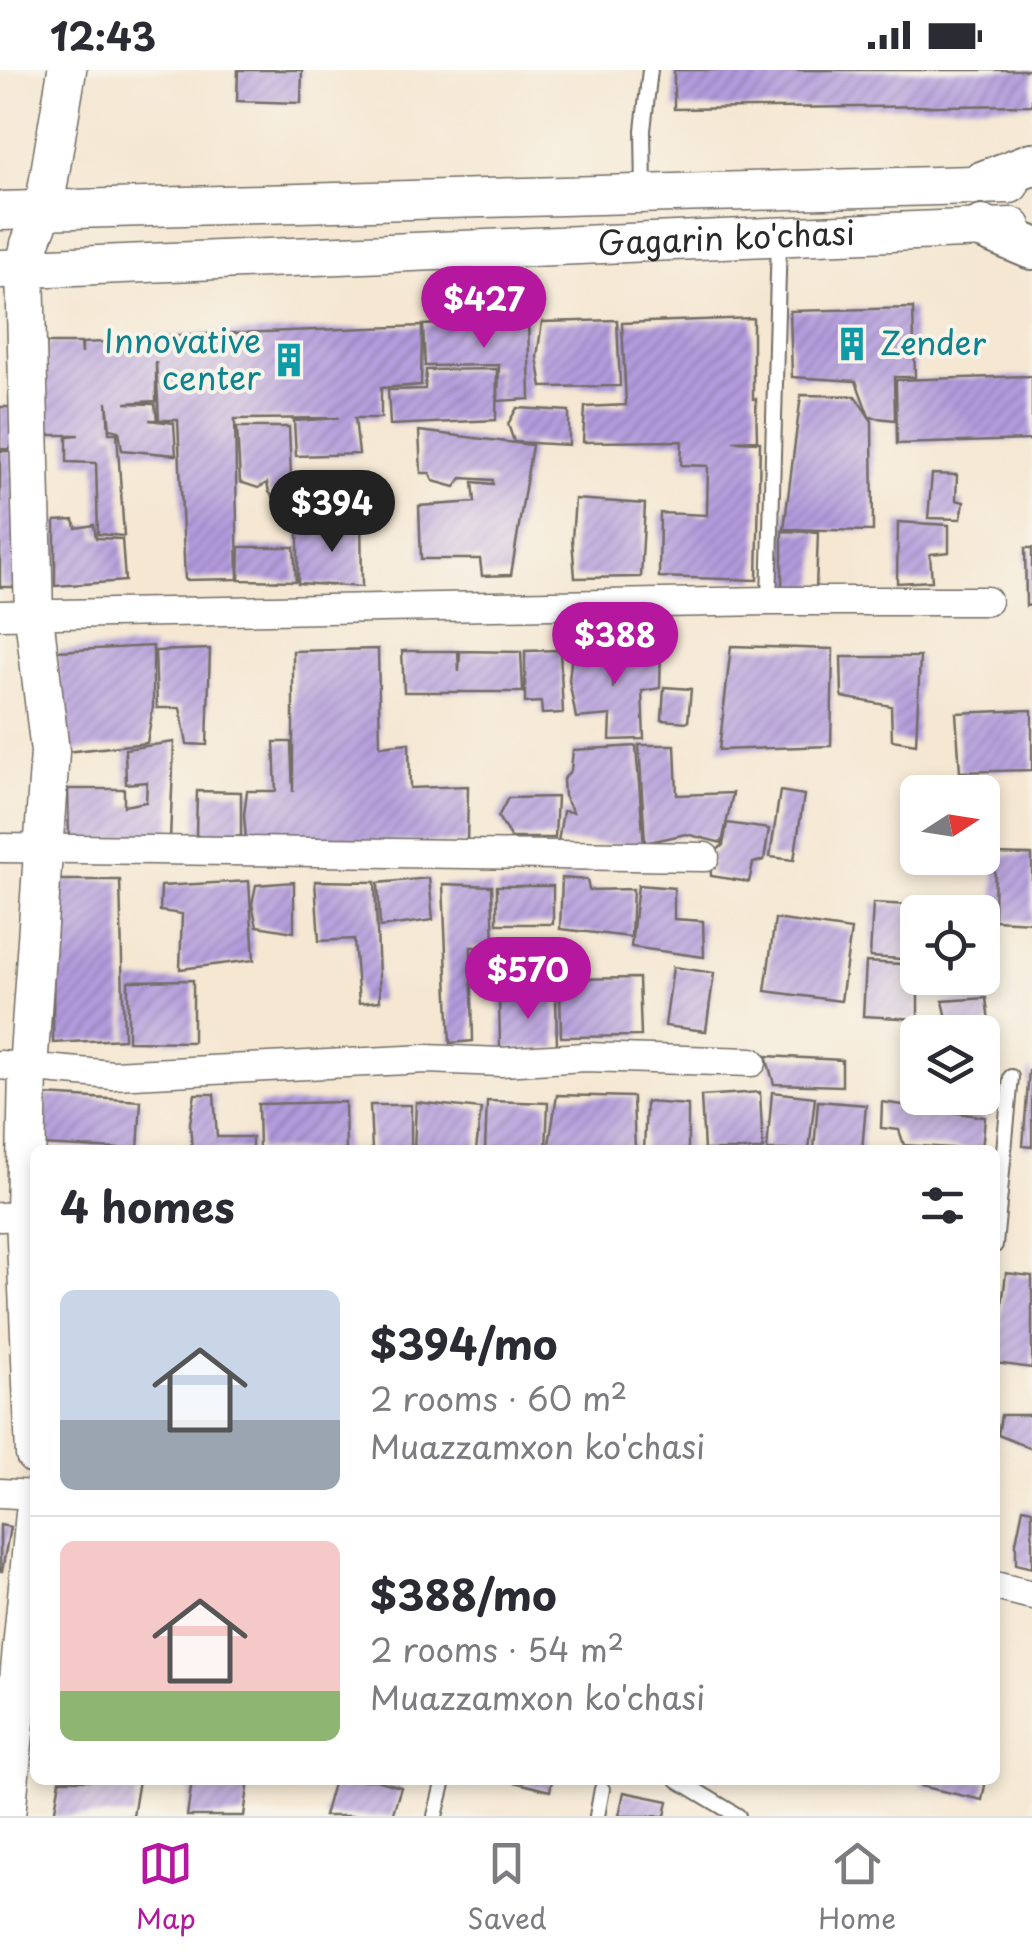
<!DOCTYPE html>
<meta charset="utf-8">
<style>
:root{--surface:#fff;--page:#f2f2f3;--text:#2b2b33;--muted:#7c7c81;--line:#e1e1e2;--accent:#b5179e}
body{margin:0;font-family:"Playpen Sans",sans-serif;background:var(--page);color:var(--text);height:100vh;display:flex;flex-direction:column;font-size:38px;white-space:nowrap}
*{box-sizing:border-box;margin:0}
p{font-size:32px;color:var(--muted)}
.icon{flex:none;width:55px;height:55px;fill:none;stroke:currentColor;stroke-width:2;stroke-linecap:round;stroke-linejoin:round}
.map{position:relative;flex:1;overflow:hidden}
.sheet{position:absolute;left:30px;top:1075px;width:970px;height:640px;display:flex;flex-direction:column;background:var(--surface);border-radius:15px;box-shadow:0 5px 15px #0003}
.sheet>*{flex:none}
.needle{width:65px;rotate:78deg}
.tools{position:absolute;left:900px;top:705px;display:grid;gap:20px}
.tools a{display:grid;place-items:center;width:100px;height:100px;border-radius:15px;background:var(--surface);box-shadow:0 5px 15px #0003;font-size:50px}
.price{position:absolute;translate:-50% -85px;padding:0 22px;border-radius:35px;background:var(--accent);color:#fff;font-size:32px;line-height:65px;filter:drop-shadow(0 2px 5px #0008)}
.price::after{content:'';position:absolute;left:50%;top:60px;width:30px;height:22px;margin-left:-15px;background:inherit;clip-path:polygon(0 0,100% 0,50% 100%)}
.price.active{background:#222;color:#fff}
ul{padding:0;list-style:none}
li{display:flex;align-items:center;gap:30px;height:250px;padding:0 30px}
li+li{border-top:2px solid var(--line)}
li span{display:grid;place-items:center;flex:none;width:280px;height:200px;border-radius:15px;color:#555}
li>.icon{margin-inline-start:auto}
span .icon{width:120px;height:120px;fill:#fffc;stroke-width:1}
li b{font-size:42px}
h2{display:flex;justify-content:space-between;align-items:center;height:120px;padding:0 30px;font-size:42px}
.status{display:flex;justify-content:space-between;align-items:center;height:70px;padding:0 50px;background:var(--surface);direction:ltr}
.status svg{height:28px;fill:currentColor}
.menu{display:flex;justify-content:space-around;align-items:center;height:140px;border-top:2px solid var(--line);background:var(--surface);font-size:28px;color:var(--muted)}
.menu a{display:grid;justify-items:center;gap:5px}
.menu .active{color:var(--accent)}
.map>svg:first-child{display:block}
</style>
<div class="status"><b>12:43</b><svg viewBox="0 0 49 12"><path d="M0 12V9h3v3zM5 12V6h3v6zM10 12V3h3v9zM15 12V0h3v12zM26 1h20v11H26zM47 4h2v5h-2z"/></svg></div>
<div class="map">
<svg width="1032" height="1746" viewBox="0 0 1032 1746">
<defs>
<pattern id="building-hatch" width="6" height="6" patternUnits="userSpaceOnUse" patternTransform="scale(2.5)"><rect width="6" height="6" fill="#b39bdd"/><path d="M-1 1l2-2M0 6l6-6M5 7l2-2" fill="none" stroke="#927fb3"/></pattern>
</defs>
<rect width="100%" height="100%" fill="#f7f3e8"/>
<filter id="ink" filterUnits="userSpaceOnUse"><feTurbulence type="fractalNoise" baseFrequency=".01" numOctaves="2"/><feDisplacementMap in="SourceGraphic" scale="20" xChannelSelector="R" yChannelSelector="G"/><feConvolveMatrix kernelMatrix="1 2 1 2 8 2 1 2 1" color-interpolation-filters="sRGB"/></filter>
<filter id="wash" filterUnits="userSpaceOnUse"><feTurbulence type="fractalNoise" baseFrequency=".0048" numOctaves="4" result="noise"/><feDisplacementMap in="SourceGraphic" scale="40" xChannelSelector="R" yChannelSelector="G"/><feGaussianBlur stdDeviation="2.25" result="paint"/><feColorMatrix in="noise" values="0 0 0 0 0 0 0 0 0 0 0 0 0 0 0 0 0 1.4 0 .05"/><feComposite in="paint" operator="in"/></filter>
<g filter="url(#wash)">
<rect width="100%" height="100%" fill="#f5e7d2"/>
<g id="blocks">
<g fill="url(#building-hatch)">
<polygon points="238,0 302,0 301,33 237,31"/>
<polygon points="674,0 1032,0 1032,35 674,39"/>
<polygon points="913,238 915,307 894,307 895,350 869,347 856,311 792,307 790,241"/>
<polygon points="753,248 753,329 756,329 757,370 733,371 760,372 757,510 659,507 660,443 707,445 708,396 681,395 682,371 583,372 585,337 626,335 622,253"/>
<polygon points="528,249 530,329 498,331 499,295 425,296 423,255"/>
<polygon points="617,250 620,316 542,317 537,287 542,252"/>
<polygon points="422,256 421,315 381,318 381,348 355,348 359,384 296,386 294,351 339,348 235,349 238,509 185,510 178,350 159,350 156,292 156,331 125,333 155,334 157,350 149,350 174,353 176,385 122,380 119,361 110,359 107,332 109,363 117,363 124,466 98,464 96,393 67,392 67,366 79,365 46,365 46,273 81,273 82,284 82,273 155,270 155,266"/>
<polygon points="497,299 496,350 390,355 388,320 425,319 426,300"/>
<polygon points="1032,306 1032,370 897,374 896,310"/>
<polygon points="801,325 855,326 872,351 873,461 784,459"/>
<polygon points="0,337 11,337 14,379 0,379"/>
<polygon points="517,338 569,341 569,375 514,372 508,354"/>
<polygon points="237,357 289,357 292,430 279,434 269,422 267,413 258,418 240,412"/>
<polygon points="419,361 532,375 511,505 482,506 480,489 421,489 419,436 475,432 473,412 493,414 493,410 462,408 455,417 433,411 430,403 421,403"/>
<polygon points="0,381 13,381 17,517 0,517"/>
<polygon points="932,404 957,405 956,430 964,432 961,449 928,448"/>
<polygon points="575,429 645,434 641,507 575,508 572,469"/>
<polygon points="346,444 361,445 362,517 298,513 298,461 344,458"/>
<polygon points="74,450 76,458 94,455 96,468 122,469 125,511 55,516 55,451"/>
<polygon points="898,452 949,455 949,482 930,484 932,511 897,513"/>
<polygon points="782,461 818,462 816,520 782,520"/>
<polygon points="240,477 294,477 296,511 239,510"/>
<polygon points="1025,478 1032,478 1032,535 1026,536"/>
<polygon points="153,576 153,638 147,673 65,682 57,581"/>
<polygon points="615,576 661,577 660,618 642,621 644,669 610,670 611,645 576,648 569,610 572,583 612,582 613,619"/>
<polygon points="731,576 833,579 831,676 719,680"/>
<polygon points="210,579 207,675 187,674 180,638 157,638 155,581"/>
<polygon points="378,579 380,676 409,673 410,718 468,716 467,773 246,770 244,745 247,721 276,721 274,672 291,672 293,722 293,581"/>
<polygon points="560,580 563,643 542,644 541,632 525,633 525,581"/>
<polygon points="402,581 458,581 459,602 460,581 521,582 523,622 404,622"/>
<polygon points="841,587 920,587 916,674 892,670 891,636 842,627"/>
<polygon points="664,617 691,619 688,652 662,650"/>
<polygon points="1032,640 1032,700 960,702 956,643"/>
<polygon points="174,672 170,769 69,770 68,719 124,719 124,736 146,732 147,712 126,714 125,679"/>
<polygon points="639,675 675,675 677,725 733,723 722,773 686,764 645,773"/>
<polygon points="636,676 644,775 558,772 563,741 573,742 564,726 563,710 571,700 573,680"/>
<polygon points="197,721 241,722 241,766 209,771 196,765"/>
<polygon points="780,721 804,725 794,790 770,787"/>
<polygon points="557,727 555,768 511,768 498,747 508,728"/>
<polygon points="727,753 769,759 764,790 753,793 749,812 711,806 710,786 723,775"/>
<polygon points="995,784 1032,785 1032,852 994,850"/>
<polygon points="429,808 433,850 380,857 378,813"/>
<polygon points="562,808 587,810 589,820 633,819 631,867 560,859"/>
<polygon points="54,810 120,810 124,969 53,973"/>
<polygon points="249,811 254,890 180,899 182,844 160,841 161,816"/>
<polygon points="315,811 375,812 380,931 359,933 354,869 319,871"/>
<polygon points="294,812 294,862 257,856 252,834 256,815"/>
<polygon points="443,814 492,816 494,877 471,877 473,971 450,973"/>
<polygon points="638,815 674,818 674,849 703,851 704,887 631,877"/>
<rect x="497" y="816" width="56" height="38"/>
<polygon points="873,833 927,836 927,842 918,842 918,890 870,887"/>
<polygon points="775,849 851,860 841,931 765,921"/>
<polygon points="866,892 918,895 918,949 863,946"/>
<polygon points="673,897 714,903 706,961 665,956"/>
<polygon points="639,908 641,966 561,967 560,909"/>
<polygon points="193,910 193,972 128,971 128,911"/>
<polygon points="556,925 557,978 500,979 499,926"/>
<polygon points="986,928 995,999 982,999 982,962 950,962 943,931"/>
<polygon points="766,986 842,990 842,1016 774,1014"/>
<polygon points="1029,1001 1032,1001 1032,1077 1023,1076"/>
<polygon points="982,1007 996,1008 991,1041 918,1031 918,1028 982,1028"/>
<polygon points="760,1022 763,1080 704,1080 701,1026"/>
<polygon points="772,1022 815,1027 809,1080 767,1080"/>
<polygon points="195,1024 214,1024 217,1067 252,1067 252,1080 192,1080 190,1053"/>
<polygon points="45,1025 141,1031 138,1080 42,1075"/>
<polygon points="557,1025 633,1027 635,1080 548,1080"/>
<polygon points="487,1031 548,1033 546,1080 485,1080"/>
<polygon points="818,1031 866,1035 862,1080 814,1080"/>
<polygon points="345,1032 346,1080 259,1080 258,1034"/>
<polygon points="416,1032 481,1039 476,1080 414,1080"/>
<polygon points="646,1032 688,1035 688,1080 644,1080"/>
<polygon points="882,1032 985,1047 982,1080 904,1075 899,1060 881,1058"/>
<polygon points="370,1035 411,1035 411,1080 372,1080"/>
<polygon points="1006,1203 1032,1206 1032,1298 995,1293"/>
<polygon points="1001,1345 1032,1345 1032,1379 998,1365"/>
<polygon points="1023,1438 1032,1440 1032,1498 1016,1494 1016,1472"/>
<polygon points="0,1455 10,1457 2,1501 0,1501"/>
<polygon points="60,1710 139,1710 133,1746 54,1746"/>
<polygon points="192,1710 249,1710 244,1746 187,1746"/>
<polygon points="334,1710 376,1710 401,1717 392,1746 324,1746"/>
<polygon points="506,1710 552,1710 550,1721"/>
<polygon points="921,1710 986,1710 982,1730 920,1716"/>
<polygon points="624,1722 668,1731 665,1746 619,1746"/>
</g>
</g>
</g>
<g filter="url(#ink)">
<use href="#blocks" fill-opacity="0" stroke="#726d65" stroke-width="2.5"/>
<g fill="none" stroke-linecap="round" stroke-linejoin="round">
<g stroke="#726d65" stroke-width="18">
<g id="lane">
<polyline points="644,122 643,60 650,0"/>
<polyline points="769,531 779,167"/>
<polyline points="995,1175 1011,1007"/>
<polyline points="678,1710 738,1746"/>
<polyline points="435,1746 444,1710"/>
<polyline points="597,1746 602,1719"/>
</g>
</g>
<g stroke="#726d65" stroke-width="31">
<g id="street">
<polyline points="0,545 769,531 987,531"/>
<polyline points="0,778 705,787"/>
<polyline points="0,995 113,1005 426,989 501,992 585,987 752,992"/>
<polyline points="0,1147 25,1146"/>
<polyline points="0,1423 35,1425"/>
<polyline points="995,1516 1032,1525"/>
</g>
</g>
<g stroke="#726d65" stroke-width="41">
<g id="secondary">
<polyline points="0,141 1010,114"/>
<path id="s1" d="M2,199L1012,157"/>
<polyline points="35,1385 25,1146 28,999 50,682 34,546 25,199 30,174 44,139 67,0"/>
<polyline points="6,1746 35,1443"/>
</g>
</g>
<g stroke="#726d65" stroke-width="46">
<g id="primary">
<polyline points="982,113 1032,94"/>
<polyline points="982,157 1032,178"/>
</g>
</g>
<use href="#lane" stroke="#fff" stroke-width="14"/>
<use href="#street" stroke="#fff" stroke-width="28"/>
<use href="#secondary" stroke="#fff" stroke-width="38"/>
<use href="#primary" stroke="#fff" stroke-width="42"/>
</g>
</g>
<defs>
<g id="building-bare" transform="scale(2.7)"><path d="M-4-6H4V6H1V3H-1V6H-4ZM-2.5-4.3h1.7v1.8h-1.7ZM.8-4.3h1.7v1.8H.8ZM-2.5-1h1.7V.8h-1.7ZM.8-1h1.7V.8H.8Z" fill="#0f9aa8" stroke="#f7f3e8" stroke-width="2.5" paint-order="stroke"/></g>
</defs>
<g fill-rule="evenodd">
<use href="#building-bare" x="852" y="274"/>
<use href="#building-bare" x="289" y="290"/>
</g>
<g text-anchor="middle" stroke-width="8" stroke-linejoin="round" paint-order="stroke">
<g font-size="32" fill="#2b2b2b" stroke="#f7f3e8">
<text dy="11" stroke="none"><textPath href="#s1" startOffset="725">Gagarin ko'chasi</textPath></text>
</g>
<g font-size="32" fill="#0d838f" stroke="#f7f3e8" text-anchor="end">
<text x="261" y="283">Innovative<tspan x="261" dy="37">center</tspan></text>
<text x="880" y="285" text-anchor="start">Zender</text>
</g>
</g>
</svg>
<div class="tools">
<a><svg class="needle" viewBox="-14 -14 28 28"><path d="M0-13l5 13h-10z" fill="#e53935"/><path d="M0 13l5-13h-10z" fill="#7c7c81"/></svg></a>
<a><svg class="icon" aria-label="locate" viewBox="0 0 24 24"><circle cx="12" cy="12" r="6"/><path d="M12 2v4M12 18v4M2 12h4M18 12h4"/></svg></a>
<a><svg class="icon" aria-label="layers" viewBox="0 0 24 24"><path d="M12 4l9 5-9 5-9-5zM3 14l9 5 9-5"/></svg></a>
</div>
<b class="price" style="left:484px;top:281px">$427</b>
<b class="price active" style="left:332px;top:485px">$394</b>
<b class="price" style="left:615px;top:617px">$388</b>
<b class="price" style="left:528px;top:952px">$570</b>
<section class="sheet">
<h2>4 homes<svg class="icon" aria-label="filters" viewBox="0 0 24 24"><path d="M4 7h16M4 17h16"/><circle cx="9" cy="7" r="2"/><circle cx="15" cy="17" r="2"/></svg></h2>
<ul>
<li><span style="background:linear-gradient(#c9d6e8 65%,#9aa5b1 0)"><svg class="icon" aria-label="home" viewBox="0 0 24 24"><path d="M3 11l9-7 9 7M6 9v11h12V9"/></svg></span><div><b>$394/mo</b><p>2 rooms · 60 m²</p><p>Muazzamxon ko'chasi</p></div></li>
<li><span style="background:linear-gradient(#f6c9c9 75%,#8fb573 0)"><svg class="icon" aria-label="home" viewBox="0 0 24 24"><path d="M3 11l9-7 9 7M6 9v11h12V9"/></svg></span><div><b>$388/mo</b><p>2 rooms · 54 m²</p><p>Muazzamxon ko'chasi</p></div></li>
</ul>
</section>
</div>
<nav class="menu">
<a class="active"><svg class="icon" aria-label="map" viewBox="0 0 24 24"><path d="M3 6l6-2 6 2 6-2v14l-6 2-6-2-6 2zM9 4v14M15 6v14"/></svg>Map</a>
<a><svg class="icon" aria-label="saved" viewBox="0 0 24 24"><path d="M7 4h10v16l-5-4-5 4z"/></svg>Saved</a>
<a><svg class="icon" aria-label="home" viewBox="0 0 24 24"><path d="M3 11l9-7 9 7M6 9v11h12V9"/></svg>Home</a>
</nav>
